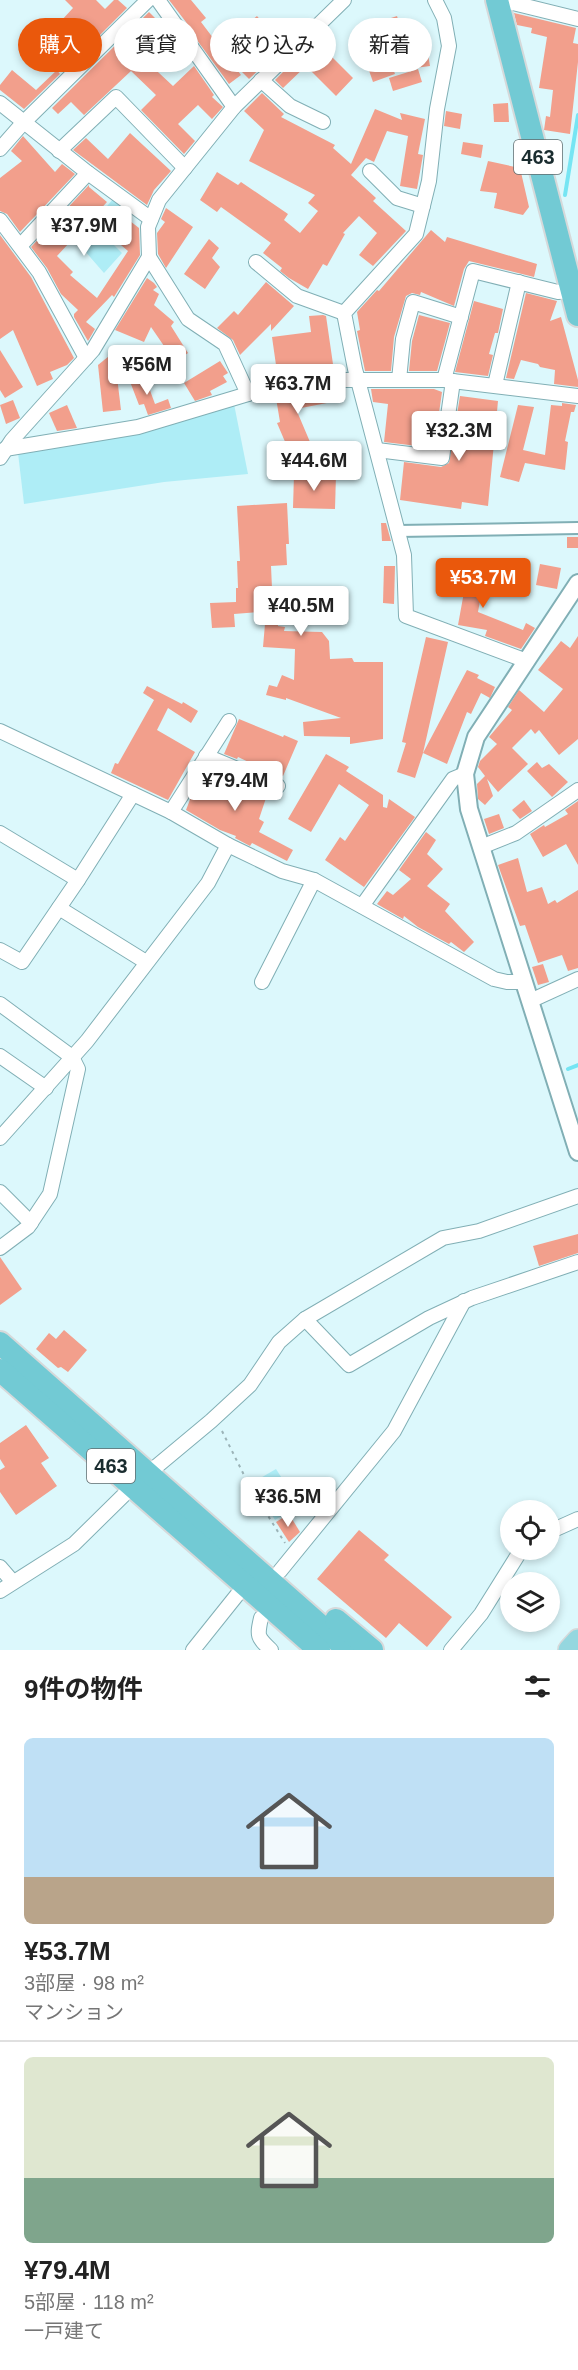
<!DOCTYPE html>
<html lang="ja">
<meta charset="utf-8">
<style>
:root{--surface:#fff;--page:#f6f6f6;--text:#222;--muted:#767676;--line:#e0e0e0;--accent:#ea580c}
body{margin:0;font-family:Arial,"Noto Sans JP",sans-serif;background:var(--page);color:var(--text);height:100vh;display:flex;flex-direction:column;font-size:22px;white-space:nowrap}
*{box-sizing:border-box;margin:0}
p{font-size:20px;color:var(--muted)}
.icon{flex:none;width:33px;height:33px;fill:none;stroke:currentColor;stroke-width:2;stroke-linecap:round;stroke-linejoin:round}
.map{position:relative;height:1650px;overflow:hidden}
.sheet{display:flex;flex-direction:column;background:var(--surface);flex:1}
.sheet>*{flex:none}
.top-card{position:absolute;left:18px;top:18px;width:543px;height:54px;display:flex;gap:12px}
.fabs{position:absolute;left:500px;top:1500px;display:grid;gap:12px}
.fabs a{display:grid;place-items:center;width:60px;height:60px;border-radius:50%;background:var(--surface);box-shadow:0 3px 9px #0003;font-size:30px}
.price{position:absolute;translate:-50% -51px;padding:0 14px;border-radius:6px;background:#fff;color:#222;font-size:20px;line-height:39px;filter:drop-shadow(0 2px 3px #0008)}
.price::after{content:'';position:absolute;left:50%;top:36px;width:18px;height:14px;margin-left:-9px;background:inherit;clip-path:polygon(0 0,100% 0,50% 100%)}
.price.current{background:var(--accent);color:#fff}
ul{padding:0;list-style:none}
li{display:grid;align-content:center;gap:12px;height:318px;padding:0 24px}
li+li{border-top:2px solid var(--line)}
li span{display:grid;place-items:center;height:186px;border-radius:9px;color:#555}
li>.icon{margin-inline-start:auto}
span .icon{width:108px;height:108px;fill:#fffc;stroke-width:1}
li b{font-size:26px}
h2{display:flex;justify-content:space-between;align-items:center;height:72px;padding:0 24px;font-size:26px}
.tag{padding:0 21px;border-radius:27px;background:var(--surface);box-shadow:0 3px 9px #0003;font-size:21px;line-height:54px}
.tag.current{background:var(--accent);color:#fff}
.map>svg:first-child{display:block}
</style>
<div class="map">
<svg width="578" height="1650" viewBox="0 0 578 1650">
<rect width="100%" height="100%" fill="#dcf8fc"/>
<g fill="#aeedf6">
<polygon points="113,199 131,212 108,239 122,253 104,273 77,242"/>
<polygon points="234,404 248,474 164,482 24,504 18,453"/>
<polygon points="276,1469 299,1505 275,1520 252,1483"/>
</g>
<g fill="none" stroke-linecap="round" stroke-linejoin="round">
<g stroke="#76e5f3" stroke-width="4">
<polyline points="565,195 578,115"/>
<polyline points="568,1069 578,1065"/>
</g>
</g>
<g fill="#f29f8c">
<polygon points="65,0 96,0 105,9 114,0 118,0 127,8 84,51 69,38 66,41 65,39 50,58 37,47 73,8"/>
<polygon points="169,0 191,0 206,18 201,22 241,75 229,84 194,36 196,35"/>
<polygon points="149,12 157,20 130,46 173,86 194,66 214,95 212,97 223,107 212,119 198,105 178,124 195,141 184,154 141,110 156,95 131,71 84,115 71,102 58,114 52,108"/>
<polygon points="514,13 576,28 573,43 578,44 578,62 570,134 544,130 546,116 550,117 553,90 539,88 547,37 531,33 532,28 517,25"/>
<polygon points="257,16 278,41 263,54 242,29"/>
<polygon points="397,16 402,32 366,44 361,28"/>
<polygon points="315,40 353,78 336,96 306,66 283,88 275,80"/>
<polygon points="427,49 430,66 415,68 413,51"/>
<polygon points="257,52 267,62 249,79 240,70"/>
<polygon points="388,55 395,74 373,82 365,59"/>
<polygon points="418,69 422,82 393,91 389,78"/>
<polygon points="12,70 36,90 57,70 60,74 24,109 0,90 0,85"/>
<polygon points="262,93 284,114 281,117 335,145 333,148 351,164 375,109 402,120 400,113 425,119 418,154 423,155 417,189 400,186 408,136 387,131 374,162 366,158 351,175 376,198 373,201 406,231 373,266 359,255 377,233 359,216 343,233 345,234 327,266 323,264 308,289 289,278 280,271 282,268 263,253 271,243 221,207 217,212 200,200 217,172 238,185 241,182 288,214 284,220 300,233 318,211 308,203 315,195 249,161 264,130 244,111"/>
<polygon points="508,103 509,122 494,122 493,104"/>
<polygon points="446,111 462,114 460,129 444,126"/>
<polygon points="130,133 171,171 154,190 147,205 73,150 86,138 108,159"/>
<polygon points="23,136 55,172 62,164 75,174 20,232 7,214 0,211 0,178 22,161 11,151"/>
<polygon points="463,142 483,145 481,158 461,154"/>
<polygon points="488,161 520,168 529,207 523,215 494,208 497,193 480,191"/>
<polygon points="89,185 89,187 107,202 57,256 73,272 70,275 97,298 128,251 115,240 130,221 139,228 140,255 114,297 112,295 86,322 95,329 88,341 74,317 74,314 78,310 61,294 47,268 31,247"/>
<polygon points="166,208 193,227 166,268 158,254 157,233 165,222 161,219"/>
<polygon points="431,230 445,242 447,237 537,264 534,277 469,261 464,269 454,306 421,292 420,295 412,293 406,296 394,337 391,371 365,371 357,331 360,330 357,312 377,290 379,291"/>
<polygon points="0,235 31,277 74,358 67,365 50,372 53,379 37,386 13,330 0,339"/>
<polygon points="209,239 219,248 212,258 220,267 205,289 184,274"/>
<polygon points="147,278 154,283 157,287 153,290 159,294 154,305 174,322 171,326 188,353 175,362 151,327 144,342 115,330"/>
<polygon points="266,282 294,306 271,331 271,324 240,355 233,340 217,328 234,311 238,315"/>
<polygon points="526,293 557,301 550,321 561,317 578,380 578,387 554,384 555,370 540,367 538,364 521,360 514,379 506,378"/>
<polygon points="474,301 503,309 498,333 495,333 489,354 493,355 488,376 455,372"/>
<polygon points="323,315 326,316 334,371 314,371 313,368 277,372 272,337 311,332 309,316"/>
<polygon points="419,315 450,323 437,371 409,371 412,341"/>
<polygon points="0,350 23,387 5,398 0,390"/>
<polygon points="114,352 121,410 103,412 98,365"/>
<polygon points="220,361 228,373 223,376 227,382 210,391 212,395 195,401 184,383"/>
<polygon points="144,374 155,404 168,399 171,408 148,415 144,404 139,405 129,379"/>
<polygon points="316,389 329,389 332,402 296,409 310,442 289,451 277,423 280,422 276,398"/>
<polygon points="371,389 434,389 442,392 434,448 384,442 388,404 373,402"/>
<polygon points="460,396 498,401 488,506 462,502 461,509 400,500 404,462 441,467 449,463"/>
<polygon points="13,400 20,418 6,424 0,405"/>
<polygon points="562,403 576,405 574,412 571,412 565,441 568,442 565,470 525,463 519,482 500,477 518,405 534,407 523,450 545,455 551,405 562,406"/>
<polygon points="67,405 77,428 57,431 49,413"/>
<polygon points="294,474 336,475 335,509 293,508"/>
<polygon points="287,503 289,544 286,544 287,565 271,566 272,588 276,588 278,626 285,627 284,631 322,632 329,641 330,659 352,658 354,662 383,662 383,739 350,744 350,737 304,736 303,722 341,718 286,698 286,700 266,695 269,685 277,687 282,675 294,680 295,649 263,647 265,624 261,624 261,612 234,614 235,627 212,628 210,603 236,602 236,588 238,588 237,561 240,561 237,506"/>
<polygon points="381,523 386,523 391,541 382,541"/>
<rect x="567" y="537" width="11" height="11"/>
<polygon points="540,564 561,568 557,589 536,585"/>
<polygon points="469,565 486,567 478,612 523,630 526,623 535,628 521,649 485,636 487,630 458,625 464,592 445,590 447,572 467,574"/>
<polygon points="384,566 395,566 394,604 383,603"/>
<polygon points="578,636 578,739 559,755 539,730 535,734 531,729 512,748 528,764 498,792 487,779 493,796 485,805 478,799 477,784 485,776 478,767 480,761 497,744 489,737 512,710 508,707 519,690 544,712 563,689 538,670 561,641 570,648"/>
<polygon points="426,637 448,642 423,753 415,778 397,772 406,743 402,742"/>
<polygon points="467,670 479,675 477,678 495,687 490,698 481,693 471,714 467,712 447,764 423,753"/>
<polygon points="147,686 182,704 183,702 198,711 191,723 168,708 157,730 195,752 168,800 111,773 115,763 118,764 154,700 143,693"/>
<polygon points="239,719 283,737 284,735 298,741 283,776 274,772 274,774 238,757 237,759 224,754"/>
<polygon points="326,754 349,767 346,771 383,795 383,807 387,808 389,799 415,817 364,887 325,860 340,837 345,841 369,805 339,784 311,832 288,819"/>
<polygon points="537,762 542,768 549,764 568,782 552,797 527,771"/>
<polygon points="207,772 253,790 255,786 268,792 259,819 264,822 259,832 293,850 287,861 252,843 250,846 235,838 236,836 220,830 186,810 191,797"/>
<polygon points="524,800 532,811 520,819 512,810"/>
<polygon points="578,801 578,865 566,844 543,857 530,834 544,825 545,827 568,814 565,810"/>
<polygon points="499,814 504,828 489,834 484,819"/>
<polygon points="426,832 436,840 427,854 443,869 427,886 450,904 445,911 474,942 464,952 451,942 449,944 418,927 404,916 403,919 377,904 387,891 393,895 411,879 399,870"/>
<polygon points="518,858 527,892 542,887 548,904 555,900 557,903 578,890 578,968 568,971 562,955 538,963 525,925 520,926 498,865"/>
<polygon points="543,964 549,982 538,985 532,967"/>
<polygon points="578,1234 578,1253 539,1266 533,1246"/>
<polygon points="0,1257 22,1289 0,1305"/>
<polygon points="64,1330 87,1350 68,1372 61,1367 58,1368 36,1349 49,1333 56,1339"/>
<polygon points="26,1425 49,1458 41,1463 57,1486 16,1515 0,1492 0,1470 5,1467 0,1459 0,1443"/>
<polygon points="289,1514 300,1532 289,1542 276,1522"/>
<polygon points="359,1530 389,1555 384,1560 452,1617 427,1647 399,1623 386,1638 317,1579"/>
</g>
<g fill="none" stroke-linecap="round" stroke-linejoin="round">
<g stroke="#81afb5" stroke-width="14">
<polyline id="pedestrian" points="398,531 578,528"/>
</g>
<g stroke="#81afb5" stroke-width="16">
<g id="minor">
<polyline points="158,0 234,107"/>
<polyline points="435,0 444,18 449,46 437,109 429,181 416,234 344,313 355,369 404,555 406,616 527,661"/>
<polyline points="501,0 578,19"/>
<polyline points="261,80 290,106 323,122"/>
<polyline points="0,103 88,173 151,219"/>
<polyline points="0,149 23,123 148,0"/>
<polyline points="59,151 116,97 185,168"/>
<polyline points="370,171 397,198 423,206"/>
<polyline points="0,220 39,272 86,358"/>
<polyline points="20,246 88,173"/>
<polyline points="256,262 297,296 344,313"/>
<polyline points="399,380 403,339 413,302 461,317"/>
<polyline points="444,380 473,271 558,292 572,291"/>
<polyline points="495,385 519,282"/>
<polyline points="248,394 225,344 188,319 149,257 148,227 159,200 234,107 344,0"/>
<polyline points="5,449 138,427 248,394 283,380 444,380 578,396"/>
<polyline points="377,450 442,458 453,381"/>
<polyline points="0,458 12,440 93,350 149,257"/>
<polyline points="0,731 171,812 228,845 282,871 314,880 494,979 507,982 524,982"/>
<polyline points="206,756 278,786"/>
<polyline points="171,812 229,721"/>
<polyline points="0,833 78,880"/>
<polyline points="481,847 516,833 578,790"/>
<polyline points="362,906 453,779 465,774"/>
<polyline points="59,908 146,962"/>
<polyline points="0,950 22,962 78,880 133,794"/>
<polyline points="262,982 314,880"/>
<polyline points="530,1001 578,979"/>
<polyline points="0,1004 72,1057 78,1069 50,1194 28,1227 0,1248"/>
<polyline points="0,1056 46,1088"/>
<polyline points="0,1138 87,1041 208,883 228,845"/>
<polyline points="0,1192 31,1223"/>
<polyline points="305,1319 349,1365 429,1318 472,1298 578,1262"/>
<polyline points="549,1532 578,1519"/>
<polyline points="0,1567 13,1582"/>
<polyline points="280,1571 394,1431 464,1301"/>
<polyline points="0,1591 74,1544 133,1486 211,1421 250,1385 279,1342 305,1319 443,1238 479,1231 578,1196"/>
<path d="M261,1618C257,1636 257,1637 271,1650"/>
<polyline points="193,1650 237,1595"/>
<polyline points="451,1650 481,1614 521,1550"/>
</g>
</g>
<g stroke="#81afb5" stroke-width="20">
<polyline id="tertiary" points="578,583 476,737 465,774 469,809 578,1152"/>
</g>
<g stroke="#d6d9da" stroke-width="24">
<polyline id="primary" points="569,1650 578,1640"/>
</g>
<g stroke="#d6d9da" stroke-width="26">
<g id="trunk">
<polyline points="497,0 578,315"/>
<polyline points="0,1343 348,1650"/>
<polyline points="0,1370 319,1650"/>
<polyline points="336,1620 372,1650"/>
</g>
</g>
<polyline stroke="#9bb3b7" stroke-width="2" stroke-dasharray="3 4.5" stroke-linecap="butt" points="222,1431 250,1487 285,1543"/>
<use href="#pedestrian" stroke="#fff" stroke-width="10"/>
<use href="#minor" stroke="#fff" stroke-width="14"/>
<use href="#tertiary" stroke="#fff" stroke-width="16"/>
<use href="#primary" stroke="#95d7df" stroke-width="21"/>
<use href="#trunk" stroke="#72cad4" stroke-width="22"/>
</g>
<g text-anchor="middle" stroke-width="4.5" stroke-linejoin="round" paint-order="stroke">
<g fill="#fff" stroke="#5f6b6d" stroke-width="1.5">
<rect x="514" y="140" width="48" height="34" rx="4.5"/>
<rect x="87" y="1449" width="48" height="34" rx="4.5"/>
</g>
<g font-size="20" font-weight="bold" fill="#1a2c2f">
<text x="538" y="164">463</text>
<text x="111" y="1473">463</text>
</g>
</g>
</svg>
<div class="fabs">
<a><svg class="icon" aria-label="locate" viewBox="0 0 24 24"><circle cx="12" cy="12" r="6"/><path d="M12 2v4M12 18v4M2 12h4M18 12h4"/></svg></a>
<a><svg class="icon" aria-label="layers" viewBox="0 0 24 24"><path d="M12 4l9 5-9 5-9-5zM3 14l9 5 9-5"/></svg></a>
</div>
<b class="price" style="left:84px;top:257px">¥37.9M</b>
<b class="price" style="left:147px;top:396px">¥56M</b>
<b class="price" style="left:298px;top:415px">¥63.7M</b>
<b class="price" style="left:459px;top:462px">¥32.3M</b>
<b class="price" style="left:314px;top:492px">¥44.6M</b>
<b class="price current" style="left:483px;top:609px">¥53.7M</b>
<b class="price" style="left:301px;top:637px">¥40.5M</b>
<b class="price" style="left:235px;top:812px">¥79.4M</b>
<b class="price" style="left:288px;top:1528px">¥36.5M</b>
<div class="top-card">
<a class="tag current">購入</a>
<a class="tag">賃貸</a>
<a class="tag">絞り込み</a>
<a class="tag">新着</a>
</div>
</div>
<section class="sheet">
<h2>9件の物件<svg class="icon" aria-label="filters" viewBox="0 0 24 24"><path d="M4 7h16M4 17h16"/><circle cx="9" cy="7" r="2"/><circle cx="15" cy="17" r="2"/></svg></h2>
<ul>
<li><span style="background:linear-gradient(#bfe0f5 75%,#b9a48a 0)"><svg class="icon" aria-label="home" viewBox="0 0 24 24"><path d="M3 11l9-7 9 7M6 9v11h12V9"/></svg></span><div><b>¥53.7M</b><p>3部屋 · 98 m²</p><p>マンション</p></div></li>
<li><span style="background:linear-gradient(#dfe7d0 65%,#7fa58c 0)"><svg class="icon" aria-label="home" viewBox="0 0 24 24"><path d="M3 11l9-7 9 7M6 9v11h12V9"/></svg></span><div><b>¥79.4M</b><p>5部屋 · 118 m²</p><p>一戸建て</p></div></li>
</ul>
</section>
